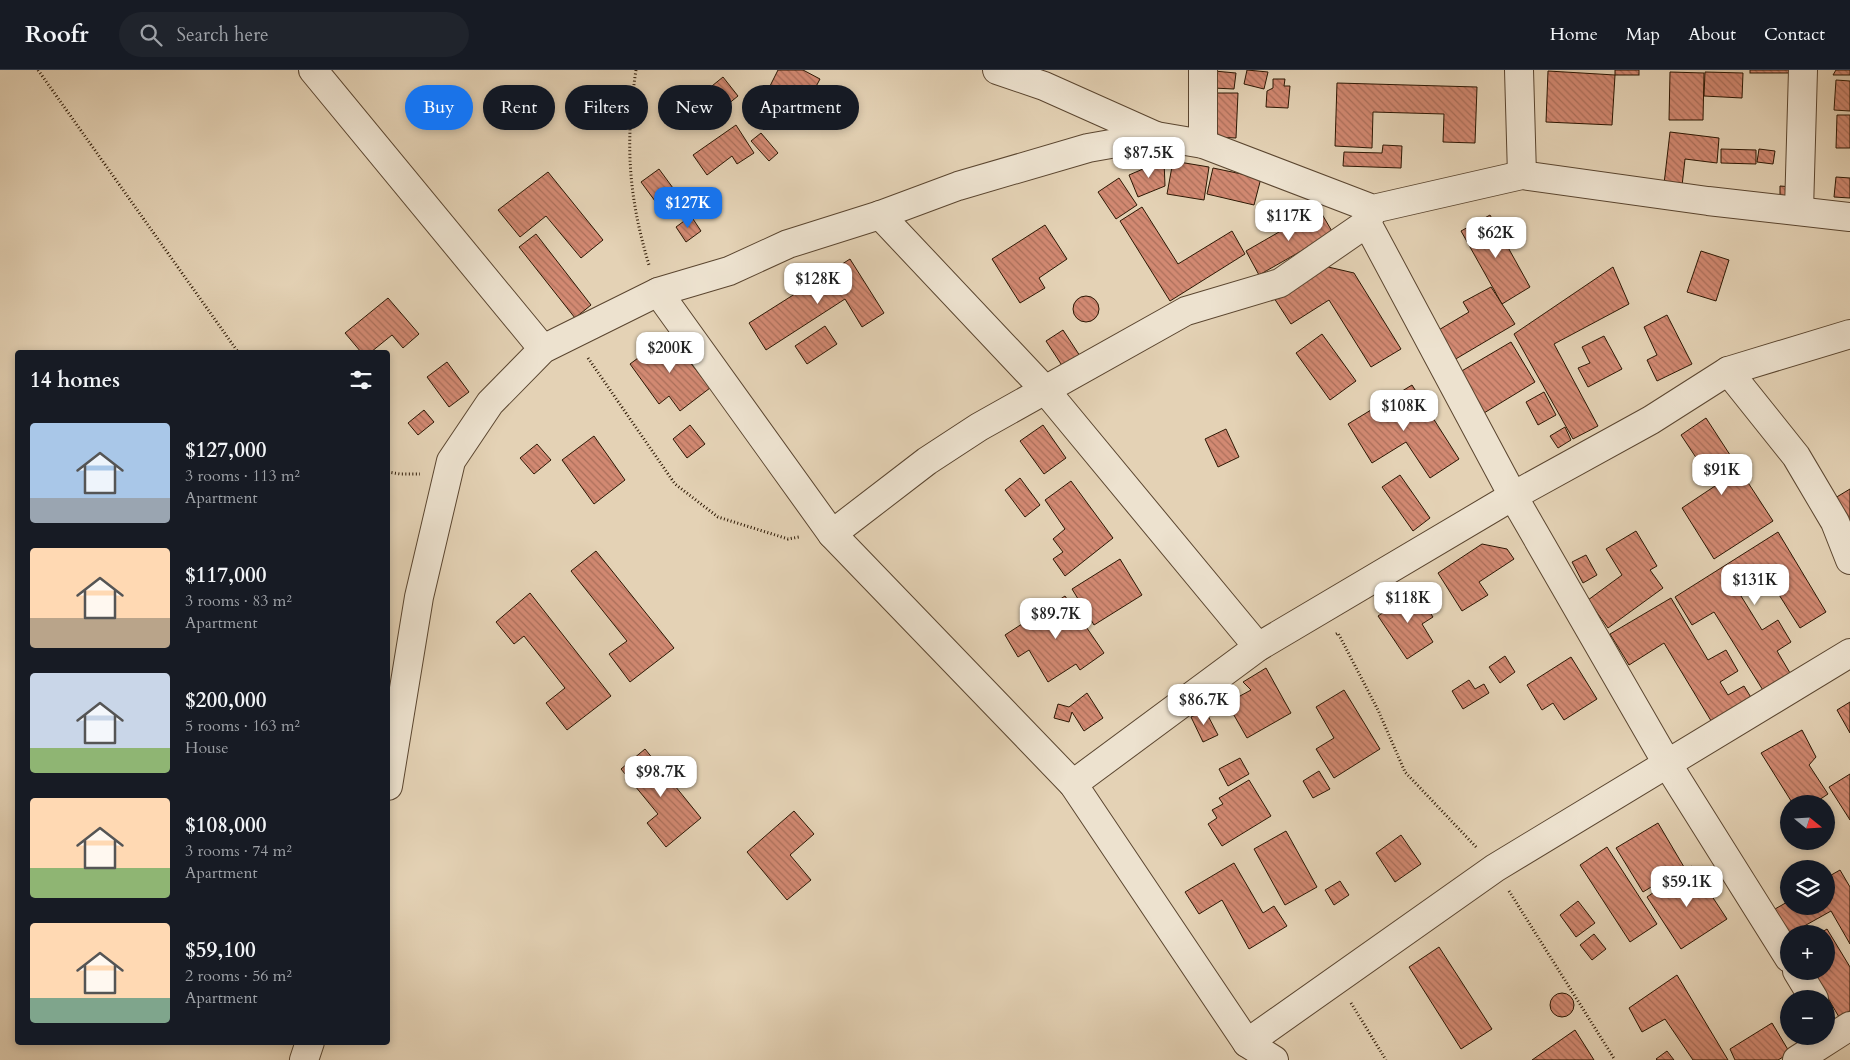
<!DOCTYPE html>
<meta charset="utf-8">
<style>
:root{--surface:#171b24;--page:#20242c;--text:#f1f3f6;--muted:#9ea1a6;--line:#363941;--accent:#1a73e8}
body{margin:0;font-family:Cardo,serif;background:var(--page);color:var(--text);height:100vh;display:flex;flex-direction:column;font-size:19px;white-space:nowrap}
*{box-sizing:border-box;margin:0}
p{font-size:16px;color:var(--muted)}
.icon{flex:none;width:28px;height:28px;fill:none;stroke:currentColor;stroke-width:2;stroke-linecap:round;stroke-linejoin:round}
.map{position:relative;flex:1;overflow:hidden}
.panel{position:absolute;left:15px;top:280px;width:375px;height:695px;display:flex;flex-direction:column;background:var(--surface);border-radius:5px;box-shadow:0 2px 8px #0003}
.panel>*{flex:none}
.hud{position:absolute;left:405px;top:15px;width:475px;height:45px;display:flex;gap:10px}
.needle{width:32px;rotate:108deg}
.tools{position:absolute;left:1780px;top:725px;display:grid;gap:10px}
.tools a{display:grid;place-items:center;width:55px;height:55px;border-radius:50%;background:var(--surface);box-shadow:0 2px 8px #0003;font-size:25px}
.price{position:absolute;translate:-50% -42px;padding:0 11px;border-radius:10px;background:#fff;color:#222;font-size:16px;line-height:32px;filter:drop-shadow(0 1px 2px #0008)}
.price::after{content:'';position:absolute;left:50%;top:30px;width:15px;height:11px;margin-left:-8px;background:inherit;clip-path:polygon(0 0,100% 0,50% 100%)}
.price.selected{background:var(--accent);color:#fff}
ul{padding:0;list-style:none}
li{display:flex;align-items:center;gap:15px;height:125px;padding:0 15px}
li span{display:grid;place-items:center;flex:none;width:140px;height:100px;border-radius:5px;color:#555}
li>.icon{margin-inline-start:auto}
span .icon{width:60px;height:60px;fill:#fffc;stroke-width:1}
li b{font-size:21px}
h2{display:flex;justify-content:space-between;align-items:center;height:60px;padding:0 15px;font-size:21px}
.tag{padding:0 18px;border-radius:22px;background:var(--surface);box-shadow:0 2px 8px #0003;font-size:18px;line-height:45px}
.tag.selected{background:var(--accent);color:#fff}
header{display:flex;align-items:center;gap:30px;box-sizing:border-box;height:70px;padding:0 25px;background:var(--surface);border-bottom:1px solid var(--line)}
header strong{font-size:24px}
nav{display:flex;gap:28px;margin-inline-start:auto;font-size:18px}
.search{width:350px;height:45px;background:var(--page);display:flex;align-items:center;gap:12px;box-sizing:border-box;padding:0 18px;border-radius:28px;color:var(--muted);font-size:19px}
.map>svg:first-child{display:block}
</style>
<header>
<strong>Roofr</strong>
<div class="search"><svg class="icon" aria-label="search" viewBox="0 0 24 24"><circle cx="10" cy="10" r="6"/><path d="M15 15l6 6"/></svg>Search here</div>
<nav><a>Home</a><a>Map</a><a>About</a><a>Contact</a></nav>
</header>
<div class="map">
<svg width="1850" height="990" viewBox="0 0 1850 990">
<defs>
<pattern id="building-back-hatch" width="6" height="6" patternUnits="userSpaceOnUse" patternTransform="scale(1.25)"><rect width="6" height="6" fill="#d28972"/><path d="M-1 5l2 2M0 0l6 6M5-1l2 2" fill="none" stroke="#ab6f5b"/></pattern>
</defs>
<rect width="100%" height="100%" fill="#e4d2b5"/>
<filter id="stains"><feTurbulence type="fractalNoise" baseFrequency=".004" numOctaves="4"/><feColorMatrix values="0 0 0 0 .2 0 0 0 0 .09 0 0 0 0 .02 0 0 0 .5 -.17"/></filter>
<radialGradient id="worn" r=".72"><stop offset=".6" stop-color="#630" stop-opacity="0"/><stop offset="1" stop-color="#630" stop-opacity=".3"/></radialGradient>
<g fill="url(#building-back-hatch)" stroke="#2d1804">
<polygon points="778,0 803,0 820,9 801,45 765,26"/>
<polygon points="1247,0 1268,2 1264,19 1244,14"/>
<rect x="1615" y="0" width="24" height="5"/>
<rect x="1750" y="0" width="44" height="3"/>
<polygon points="1836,0 1850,0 1850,5 1833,5"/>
<polygon points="1214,1 1236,3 1234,19 1213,18"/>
<polygon points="1548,1 1615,5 1612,55 1546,52"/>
<polygon points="1670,2 1704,3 1703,50 1669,50"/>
<polygon points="1705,2 1743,3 1742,28 1704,26"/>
<polygon points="723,7 738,26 722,39 707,20"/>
<polygon points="1273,9 1285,9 1284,16 1290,16 1288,38 1266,37 1267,21 1273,18"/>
<polygon points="1836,10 1850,11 1850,41 1834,40"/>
<polygon points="1337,13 1477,17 1475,73 1443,72 1444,44 1373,42 1372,78 1335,76"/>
<polygon points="1217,23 1238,23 1236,68 1215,67"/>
<polygon points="1837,45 1850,45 1850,78 1836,78"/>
<polygon points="736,55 754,83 737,94 732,86 707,105 693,85"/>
<polygon points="1670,62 1719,68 1717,93 1685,89 1682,116 1664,114"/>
<polygon points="761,63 778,83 769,91 751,71"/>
<polygon points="1383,75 1402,76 1401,98 1343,96 1344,82 1382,83"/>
<polygon points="1721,79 1756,80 1756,94 1721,93"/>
<polygon points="1759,79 1775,81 1773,94 1757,92"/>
<polygon points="1164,90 1165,116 1138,127 1129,105"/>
<polygon points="1173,91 1209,97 1204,130 1167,124"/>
<polygon points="1213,98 1261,108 1254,135 1207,124"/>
<polygon points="659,99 673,118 655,131 641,112"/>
<polygon points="548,102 603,170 581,188 546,146 520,167 498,140"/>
<polygon points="1836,107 1850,108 1850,128 1834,127"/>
<polygon points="1119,108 1137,135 1116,149 1098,122"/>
<polygon points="1780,116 1793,117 1793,127 1780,127"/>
<polygon points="1142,137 1178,194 1232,161 1245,184 1170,231 1120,151"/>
<polygon points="1319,139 1333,163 1259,205 1246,181"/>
<polygon points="1490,145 1530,217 1502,234 1461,161"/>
<polygon points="691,146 701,161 686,172 676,157"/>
<polygon points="1045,155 1067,189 1039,208 1045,218 1020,233 992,189"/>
<polygon points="536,164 591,235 575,248 519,177"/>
<polygon points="1701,181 1729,190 1716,231 1687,222"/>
<polygon points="850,189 884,243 862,257 845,229 766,280 749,253"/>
<polygon points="1324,196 1354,203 1401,279 1371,297 1329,230 1291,254 1274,228"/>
<polygon points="1613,197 1629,234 1554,274 1598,356 1573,369 1514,264"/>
<polygon points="1491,217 1515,254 1454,290 1437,261 1469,242 1463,232"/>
<circle cx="1086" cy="239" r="13"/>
<polygon points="388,228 419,264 403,278 392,265 371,282 361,282 345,263"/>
<polygon points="1667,245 1692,294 1657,311 1647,290 1657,285 1644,257"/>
<polygon points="825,256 837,274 807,294 795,276"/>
<polygon points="1063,260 1080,286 1063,297 1046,271"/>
<polygon points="1322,264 1356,311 1330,330 1296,283"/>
<polygon points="669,265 710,318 680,341 669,326 659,334 630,294"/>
<polygon points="1604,266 1622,299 1588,317 1578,298 1590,293 1582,277"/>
<polygon points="1511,272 1535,312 1484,343 1460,302"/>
<polygon points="447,292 469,322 449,337 427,307"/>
<polygon points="1412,315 1459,389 1430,408 1406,372 1372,393 1348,354"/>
<polygon points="1544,322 1556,345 1538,355 1526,332"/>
<polygon points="424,340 434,352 418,365 408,353"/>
<polygon points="1706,348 1773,451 1714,489 1682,438 1715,416 1681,365"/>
<polygon points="690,355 705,374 687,388 673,369"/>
<polygon points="1043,355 1066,388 1044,404 1020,371"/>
<polygon points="1565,357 1571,370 1558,378 1550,366"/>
<polygon points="1226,359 1239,387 1218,397 1205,369"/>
<polygon points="594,366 625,410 594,434 562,390"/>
<polygon points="537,374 551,390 534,404 520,388"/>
<polygon points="1400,405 1430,448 1413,461 1382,417"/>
<polygon points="1020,408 1040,435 1025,447 1005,420"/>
<polygon points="1071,411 1113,468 1065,506 1053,489 1063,482 1053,469 1065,459 1045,430"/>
<polygon points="1850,419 1850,452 1835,428"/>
<polygon points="1636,461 1657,496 1650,500 1663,518 1608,558 1588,530 1622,505 1606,479"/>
<polygon points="1778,462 1826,542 1800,558 1769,509 1741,526 1762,560 1778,550 1791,572 1777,581 1793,608 1766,625 1714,542 1692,555 1675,527"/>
<polygon points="1482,474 1507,479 1514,489 1479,512 1488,525 1462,541 1438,503"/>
<polygon points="596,481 674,578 630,612 609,584 627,571 571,501"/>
<polygon points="1586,485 1597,505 1583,513 1572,492"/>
<polygon points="1120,489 1142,525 1094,555 1072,519"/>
<polygon points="1416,521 1433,547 1422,554 1433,572 1407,589 1378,546"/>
<polygon points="530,523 611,626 567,660 546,633 565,618 524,566 514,574 496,552"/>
<polygon points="1065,526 1104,583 1080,600 1076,594 1048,612 1029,580 1018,587 1005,565"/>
<polygon points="1671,528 1708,590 1726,580 1738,601 1720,612 1728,625 1744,616 1752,629 1716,659 1664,573 1629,595 1610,564"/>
<polygon points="1505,586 1515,602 1500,613 1489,597"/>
<polygon points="1571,587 1597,629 1564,650 1553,633 1542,640 1527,615"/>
<polygon points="1266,598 1291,643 1247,668 1227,633 1251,620 1243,612"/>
<polygon points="1469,610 1475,619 1484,614 1489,623 1463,639 1452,621"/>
<polygon points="1344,620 1380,679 1334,708 1316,679 1334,668 1316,637"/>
<polygon points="1087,623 1103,648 1084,661 1072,642 1069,652 1054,648 1058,634 1069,637"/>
<polygon points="1850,632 1850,663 1837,640"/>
<polygon points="1205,640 1218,665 1203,672 1191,647"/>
<polygon points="1802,660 1816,687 1809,695 1828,724 1813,734 1793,734 1761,683"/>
<polygon points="645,679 701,748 666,777 647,753 658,744 621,699"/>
<polygon points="1240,688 1249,704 1228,716 1219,699"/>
<polygon points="1319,701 1330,719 1313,728 1303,711"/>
<polygon points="1850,704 1850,750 1829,717"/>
<polygon points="1249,710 1271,746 1222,776 1208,754 1217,748 1212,740 1223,734 1219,728"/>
<polygon points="794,741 814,764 790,785 811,810 787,830 747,782"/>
<polygon points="1658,753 1684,797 1643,822 1616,778"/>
<polygon points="1286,761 1317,817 1285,835 1254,779"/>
<polygon points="1401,765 1421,794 1395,812 1376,783"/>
<polygon points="1607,777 1657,854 1630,872 1580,795"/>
<polygon points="1234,793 1263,843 1274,836 1287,856 1249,879 1222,830 1199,844 1185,822"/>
<polygon points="1692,796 1727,849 1681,879 1647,827"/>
<polygon points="1840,800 1850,817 1850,874 1831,841 1790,864 1775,839 1789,831 1789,836 1826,836 1826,808"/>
<polygon points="1340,811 1349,825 1334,835 1325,820"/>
<polygon points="1578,831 1595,853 1576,867 1560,845"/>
<polygon points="1827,859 1850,897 1850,941 1839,947 1812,901 1826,901 1826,864 1819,864"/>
<polygon points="1594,864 1606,879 1592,890 1580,875"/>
<polygon points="1439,877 1492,959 1461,979 1409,897"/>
<polygon points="1677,905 1728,990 1693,990 1665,949 1642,962 1629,938"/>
<circle cx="1562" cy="935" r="12"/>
<polygon points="1772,953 1790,983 1778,990 1735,990 1730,979"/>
<polygon points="1575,960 1594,990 1532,990"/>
<polygon points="1667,981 1674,990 1657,990 1656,989"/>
</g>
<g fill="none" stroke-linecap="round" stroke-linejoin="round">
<g stroke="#5b4630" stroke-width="30">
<g id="street">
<polyline points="313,0 543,279"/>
<polyline points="997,0 1044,16 1156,66"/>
<polyline points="1519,0 1522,105"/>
<polyline points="1203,74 1203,0"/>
<polyline points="1373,139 1367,153 1513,426 1668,695 1789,888"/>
<polyline points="1799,140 1803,0"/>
<polyline points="880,145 1046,321 1258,577"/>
<polyline points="658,222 832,464 1073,714 1247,973 1274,990"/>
<polyline points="1728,301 1796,386 1835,452 1850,490"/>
<polyline points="832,464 927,391 979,357 1186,241 1280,213 1367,153"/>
<polyline points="1073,714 1258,577 1513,426 1651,350 1728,301 1850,264"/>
<polyline points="388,716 419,527 451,391 490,333 543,279 658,222 729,201 788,174 880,145 958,116 1088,78 1156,66 1203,74 1373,139 1522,105 1708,131 1850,147"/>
<polyline points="1797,901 1814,929"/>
<polyline points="1247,973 1495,798 1850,583"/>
<polyline points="304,990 310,972"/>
<polyline points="1797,990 1850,956"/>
</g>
</g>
<g stroke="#2d1804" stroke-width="3" stroke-dasharray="1 2.5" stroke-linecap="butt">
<polyline points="38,0 238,282"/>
<path d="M636,0C625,72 628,125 649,195"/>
<polyline points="588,288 675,414 718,447 788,469 799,467"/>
<polyline points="388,402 400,404 420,404"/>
<polyline points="1336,564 1338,563 1378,640 1405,702 1477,778"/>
<polyline points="1509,821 1615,990"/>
<polyline points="1351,933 1386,990"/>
</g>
<use href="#street" stroke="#ede2cf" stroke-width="28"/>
</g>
<rect width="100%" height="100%" filter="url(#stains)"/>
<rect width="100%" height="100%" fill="url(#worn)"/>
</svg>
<div class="tools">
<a><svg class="needle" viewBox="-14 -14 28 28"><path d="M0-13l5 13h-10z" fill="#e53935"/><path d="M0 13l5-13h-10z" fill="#9ea1a6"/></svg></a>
<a><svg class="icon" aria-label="layers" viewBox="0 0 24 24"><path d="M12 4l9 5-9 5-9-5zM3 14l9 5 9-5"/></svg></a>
<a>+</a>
<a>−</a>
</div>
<b class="price" style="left:1149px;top:109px">$87.5K</b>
<b class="price selected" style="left:688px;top:159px">$127K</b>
<b class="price" style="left:1289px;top:172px">$117K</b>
<b class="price" style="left:1496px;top:189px">$62K</b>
<b class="price" style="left:818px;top:235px">$128K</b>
<b class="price" style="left:670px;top:304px">$200K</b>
<b class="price" style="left:1404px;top:362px">$108K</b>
<b class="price" style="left:1722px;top:426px">$91K</b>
<b class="price" style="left:1755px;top:536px">$131K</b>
<b class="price" style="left:1408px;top:554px">$118K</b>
<b class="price" style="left:1056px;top:570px">$89.7K</b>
<b class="price" style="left:1204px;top:656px">$86.7K</b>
<b class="price" style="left:661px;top:728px">$98.7K</b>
<b class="price" style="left:1687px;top:838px">$59.1K</b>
<div class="hud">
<a class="tag selected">Buy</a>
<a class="tag">Rent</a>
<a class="tag">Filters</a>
<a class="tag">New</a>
<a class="tag">Apartment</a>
</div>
<section class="panel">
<h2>14 homes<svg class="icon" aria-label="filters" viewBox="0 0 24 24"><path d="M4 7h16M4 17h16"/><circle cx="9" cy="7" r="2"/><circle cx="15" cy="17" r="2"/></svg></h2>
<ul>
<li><span style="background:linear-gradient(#a9c7e8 75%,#9aa5b1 0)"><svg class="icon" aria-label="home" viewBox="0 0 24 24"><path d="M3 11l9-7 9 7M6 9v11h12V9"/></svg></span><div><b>$127,000</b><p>3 rooms · 113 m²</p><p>Apartment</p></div></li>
<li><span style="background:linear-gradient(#ffd9b3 70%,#b9a48a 0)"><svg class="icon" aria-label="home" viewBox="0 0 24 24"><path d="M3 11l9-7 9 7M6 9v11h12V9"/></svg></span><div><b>$117,000</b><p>3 rooms · 83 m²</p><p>Apartment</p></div></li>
<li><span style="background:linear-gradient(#c9d6e8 75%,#8fb573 0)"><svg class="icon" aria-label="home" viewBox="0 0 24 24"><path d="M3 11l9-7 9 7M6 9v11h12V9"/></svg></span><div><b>$200,000</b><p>5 rooms · 163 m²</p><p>House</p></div></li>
<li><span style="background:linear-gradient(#ffd9b3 70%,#8fb573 0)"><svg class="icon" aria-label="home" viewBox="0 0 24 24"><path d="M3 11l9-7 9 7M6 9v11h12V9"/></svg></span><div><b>$108,000</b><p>3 rooms · 74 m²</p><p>Apartment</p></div></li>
<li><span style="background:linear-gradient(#ffd9b3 75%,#7fa58c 0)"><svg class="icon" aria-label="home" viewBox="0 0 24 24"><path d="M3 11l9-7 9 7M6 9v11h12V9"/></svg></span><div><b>$59,100</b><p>2 rooms · 56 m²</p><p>Apartment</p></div></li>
</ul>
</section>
</div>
